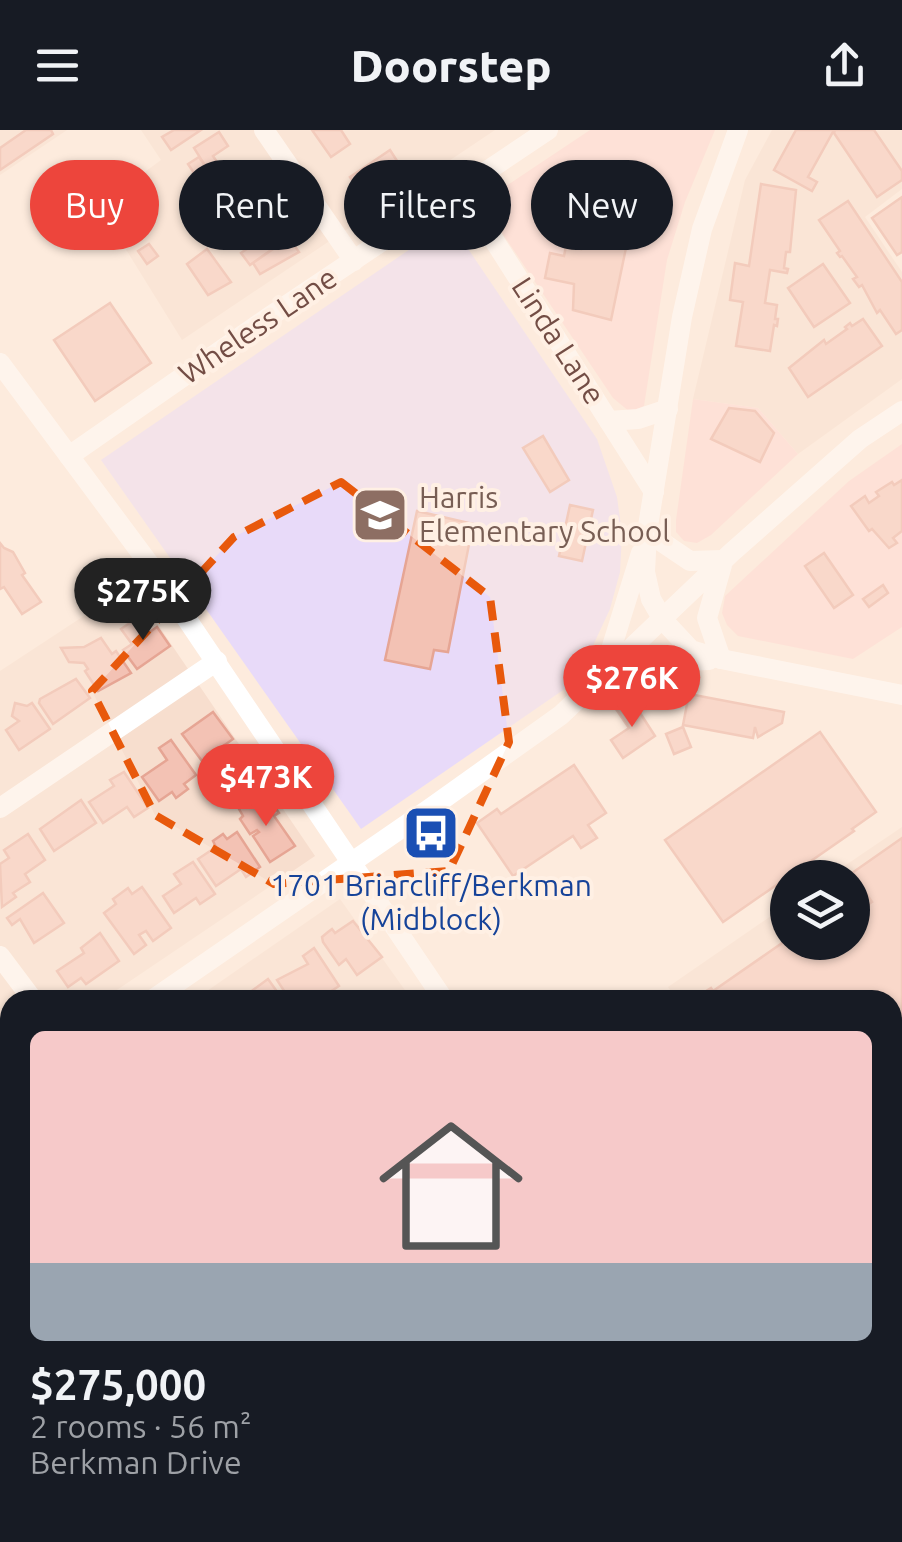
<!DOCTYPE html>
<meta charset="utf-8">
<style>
:root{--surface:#171b24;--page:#20242c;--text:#f1f3f6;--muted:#9ea1a6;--accent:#ed453c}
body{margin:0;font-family:Ubuntu,sans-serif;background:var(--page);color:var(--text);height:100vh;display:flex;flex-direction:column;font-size:38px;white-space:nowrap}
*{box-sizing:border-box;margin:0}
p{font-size:32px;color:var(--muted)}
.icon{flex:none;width:55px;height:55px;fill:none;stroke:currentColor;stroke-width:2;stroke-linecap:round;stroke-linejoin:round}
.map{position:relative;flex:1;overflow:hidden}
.details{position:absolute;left:0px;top:860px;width:902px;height:552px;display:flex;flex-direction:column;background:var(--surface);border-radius:30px 30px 0 0;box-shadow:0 2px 8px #0004}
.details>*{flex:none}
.hud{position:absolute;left:30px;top:30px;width:842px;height:90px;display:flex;gap:20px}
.tools{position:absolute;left:770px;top:730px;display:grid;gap:20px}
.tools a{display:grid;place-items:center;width:100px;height:100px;border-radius:50%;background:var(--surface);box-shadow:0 2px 8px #0004;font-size:50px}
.price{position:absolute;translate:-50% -85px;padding:0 22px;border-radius:35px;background:var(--accent);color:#fff;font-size:32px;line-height:65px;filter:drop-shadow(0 2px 5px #0008)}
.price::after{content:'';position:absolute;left:50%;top:60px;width:30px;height:22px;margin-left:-15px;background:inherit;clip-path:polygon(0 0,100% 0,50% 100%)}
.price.active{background:#222;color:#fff}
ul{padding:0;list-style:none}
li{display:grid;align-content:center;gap:20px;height:530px;padding:0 30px}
li span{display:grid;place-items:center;height:310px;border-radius:15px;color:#555}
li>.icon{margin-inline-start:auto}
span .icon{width:180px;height:180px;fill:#fffc;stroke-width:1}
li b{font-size:42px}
.pill{padding:0 35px;border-radius:45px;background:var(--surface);box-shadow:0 2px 8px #0004;font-size:35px;line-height:90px}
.pill.active{background:var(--accent);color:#fff}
header{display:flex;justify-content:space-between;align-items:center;height:130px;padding:0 30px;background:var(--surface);font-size:45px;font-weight:800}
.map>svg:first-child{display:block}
</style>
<header><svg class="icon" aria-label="menu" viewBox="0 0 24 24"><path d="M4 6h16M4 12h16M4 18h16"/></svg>Doorstep<svg class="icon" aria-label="share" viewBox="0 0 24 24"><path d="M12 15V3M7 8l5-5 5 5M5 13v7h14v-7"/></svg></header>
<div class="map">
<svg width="902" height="1412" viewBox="0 0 902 1412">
<rect width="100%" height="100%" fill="#fdebdd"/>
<g fill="#f7dece">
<polygon points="0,0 67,0 0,45"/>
<polygon points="141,0 495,0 182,210 99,76 161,30"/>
<polygon points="772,0 902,0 902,59 865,87 902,142 902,249 798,324 758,278 693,269 745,50"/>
<polygon points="131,455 315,726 102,870 10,870 10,932 0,939 0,541"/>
<polygon points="902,697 902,1347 893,1349 892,870 677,870 668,857 787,775 788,812 852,812 852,748 828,747"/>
<polygon points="340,769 412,870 194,870"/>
<polygon points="0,1082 10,1096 10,1402 808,1402 815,1412 0,1412"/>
</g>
<g fill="#fed6d0">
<polygon points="590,0 715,0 685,72 667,130 644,276 630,282 613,268 486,79 491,66"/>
<polygon points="693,269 758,278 798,324 711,405 697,413 684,411 676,402 676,390"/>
<polygon points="902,314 902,497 853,529 738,506 727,495 722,483 725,466 849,351"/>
</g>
<polygon fill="#e8daf9" points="441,98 458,104 597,309 617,367 622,404 620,442 610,479 590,522 569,556 361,699 101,330"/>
<polygon fill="#d7eabc" points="0,1005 10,1019 10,1096 0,1082"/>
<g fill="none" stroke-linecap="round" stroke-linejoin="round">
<g stroke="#b2e6e5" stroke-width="30">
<polyline points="0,1042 10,1055"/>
<polyline points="892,1370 902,1370"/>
</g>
</g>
<g fill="#f3c2b4" stroke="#e6a594" stroke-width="2.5">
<polygon points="26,0 51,0 53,4 0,40 0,18"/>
<polygon points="174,0 201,0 171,20 162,7"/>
<polygon points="312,0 341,0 350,14 331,27"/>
<polygon points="796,0 834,0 808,47 817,52 812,61 774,40"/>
<polygon points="835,0 874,0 902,41 902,50 877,67 834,3"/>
<polygon points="219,2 228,16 213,26 219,35 209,42 194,18"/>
<polygon points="390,20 408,48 369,75 350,47"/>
<polygon points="199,27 219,56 208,64 188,34"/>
<polygon points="761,54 796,60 790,122 786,122 784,138 788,139 787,143 770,140 765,173 777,175 775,189 778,189 777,196 774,195 770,221 736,216 743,172 730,170 735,133 749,136"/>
<polygon points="238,55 251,74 223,92 212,77 218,73 216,70"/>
<polygon points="555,61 597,69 594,82 632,89 611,190 573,180 574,154 545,148 550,123 564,126 566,116 581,119 582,111 547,104"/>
<polygon points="261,67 271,80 232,104 224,92"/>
<polygon points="902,67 902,122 897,125 872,88"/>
<polygon points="848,71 902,152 902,200 896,204 880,180 877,183 862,155 859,157 853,149 857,147 842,126 840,127 837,123 840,121 819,90"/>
<polygon points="268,95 281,113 250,135 241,123 251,116 246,110"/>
<polygon points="289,108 299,122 260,144 253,133"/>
<polygon points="149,114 158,126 147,134 138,121"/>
<polygon points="207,119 231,152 208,165 187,134"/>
<polygon points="823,134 850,173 814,197 788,158"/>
<polygon points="110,173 151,233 95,271 54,210"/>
<polygon points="863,189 882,216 808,267 789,238 824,210 826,214 847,199 845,197 850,193 852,196"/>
<polygon points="729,278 755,281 774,303 760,332 711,309"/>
<polygon points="543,306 569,350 550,362 523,318"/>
<polygon points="902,350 902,401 893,408 897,413 889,418 872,399 869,401 851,376 865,366 869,373 879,366 876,362 892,352 894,355"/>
<polygon points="570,375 593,380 582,431 559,426"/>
<polygon points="417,381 473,394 448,522 434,520 430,539 385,530"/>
<polygon points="0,413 4,418 13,422 25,443 22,445 41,472 22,484 4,457 0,459"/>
<polygon points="824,423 853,465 834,478 805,436"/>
<polygon points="883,455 888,463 869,477 863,469"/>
<polygon points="137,488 147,504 157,497 170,516 137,539 123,520 132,514 121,499"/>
<polygon points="101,508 112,524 116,521 131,543 98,561 85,541 88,539 84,533 69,532 61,518 84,517"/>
<polygon points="76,549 90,568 53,594 39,573 40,569"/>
<polygon points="689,564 784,582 782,593 758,607 755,597 753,608 683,595"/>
<polygon points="631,569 655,606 623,628 611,610 629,598 616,579"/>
<polygon points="15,573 27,576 32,573 50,599 19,620 6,600 19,591 12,586"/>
<polygon points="213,582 233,609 202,631 182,604"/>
<polygon points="683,597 691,617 674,624 666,604"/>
<polygon points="820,602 876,682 852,699 854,701 723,792 665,710"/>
<polygon points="171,610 196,645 184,654 188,659 176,668 172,662 159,671 142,647 167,630 159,618"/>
<polygon points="574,635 606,683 588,695 597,708 581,718 573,706 513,746 477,693 497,679 501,684"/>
<polygon points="124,642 148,678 134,687 127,677 103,693 89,672 114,656 110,650"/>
<polygon points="81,670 96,693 54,721 40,699"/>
<polygon points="252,671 259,678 270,671 279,683 274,686 295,716 270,732 253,706 259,702 257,700 250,704 240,689 243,686 239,679"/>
<polygon points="237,702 260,737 246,747 241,739 216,756 198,729 216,717 213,711 223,704 227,709"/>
<polygon points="28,704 45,730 25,744 30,752 13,763 16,767 2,777 0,734 9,728 4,720"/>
<polygon points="902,708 902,921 892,927 892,870 692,870 711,858 713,861 788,809 788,812 852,812 852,769 860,780 872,772 852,743"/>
<polygon points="193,732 215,764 200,774 196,768 174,783 163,766 181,754 174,744"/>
<polygon points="142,757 171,798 153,811 146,801 139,805 146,815 134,824 104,783 116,774 113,769 128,758 132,764"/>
<polygon points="43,763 64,793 34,813 20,789 12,795 7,788"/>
<polygon points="353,791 382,827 357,845 346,829 339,835 323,812 322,807 328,802 332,799 335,803"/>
<polygon points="100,803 119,831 86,854 81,848 68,857 57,841 84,823 81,818"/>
<polygon points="314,818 339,856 318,870 290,870 277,850 308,834 303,826"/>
<polygon points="268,849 283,870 254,870 258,867 253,860"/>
<polygon points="0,904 2,907 6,904 10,909 10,924 0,932"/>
<polygon points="902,956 902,1022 892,1033 892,962"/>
<polygon points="893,1126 902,1139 902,1170 898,1164 892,1168"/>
<polygon points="8,1167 10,1169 10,1198 0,1192 0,1179"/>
<polygon points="902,1263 902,1304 892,1310 892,1270"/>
<polygon points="3,1300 10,1336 0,1339 0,1301"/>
<polygon points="902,1390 902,1412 895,1412 892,1396"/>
<polygon points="20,1402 62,1402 64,1406 55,1412 9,1412"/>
<polygon points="210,1402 251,1402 257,1412 197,1412"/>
<polygon points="369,1402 413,1402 399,1412 366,1412 362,1407"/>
<polygon points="584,1402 623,1402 619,1412 604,1412"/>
<polygon points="719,1402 729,1402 736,1409 742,1402 786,1403 777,1412 724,1412"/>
</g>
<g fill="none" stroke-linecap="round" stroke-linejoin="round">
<g stroke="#fff" stroke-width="20">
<polyline points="264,0 354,131"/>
<polyline points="738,0 702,99 682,187 647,402 645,442 651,469 663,490 691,520 721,529 902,565"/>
<polyline points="459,62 478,85 654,362"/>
<polyline points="0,233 153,439 444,870"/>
<polyline points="609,291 638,289 668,279"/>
<polyline points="69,326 269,187 548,0"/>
<polyline points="647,402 690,431 723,430"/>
<polyline points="721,529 707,488 722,435"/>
<polyline points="609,541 666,532 709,530"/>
<polyline points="604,542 641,423"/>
<polyline points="0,678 217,531"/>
<polyline points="0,826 33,870"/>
<polyline points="152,870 432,677 561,585 731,423 860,309 902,281"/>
<polyline points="0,972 10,965"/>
<polyline points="892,1223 902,1216"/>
<polyline points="109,1412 123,1402"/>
<polyline points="831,1412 841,1403"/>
</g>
</g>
<path d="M0 0H902V1412H0ZM341,352L490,467L509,612L449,741L274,754L155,685L92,561L234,407Z" fill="#fdebdd" fill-opacity=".55" fill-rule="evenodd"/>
<path fill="none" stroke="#e8590c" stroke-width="8" stroke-dasharray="20 12" stroke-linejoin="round" d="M341,352L490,467L509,612L449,741L274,754L155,685L92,561L234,407Z"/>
<defs>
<g id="school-square" transform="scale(2.875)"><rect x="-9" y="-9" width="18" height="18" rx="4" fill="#8d6e63" stroke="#fff0e4"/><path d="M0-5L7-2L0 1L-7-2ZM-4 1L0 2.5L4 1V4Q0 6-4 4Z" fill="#fff"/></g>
<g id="bus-square" transform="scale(2.875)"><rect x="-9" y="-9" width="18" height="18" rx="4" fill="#1a4fb4" stroke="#fff0e4"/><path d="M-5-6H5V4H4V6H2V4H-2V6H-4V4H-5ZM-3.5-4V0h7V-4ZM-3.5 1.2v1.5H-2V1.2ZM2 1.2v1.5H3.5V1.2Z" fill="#fff"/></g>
</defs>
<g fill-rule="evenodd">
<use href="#school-square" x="380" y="385"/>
<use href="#bus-square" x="431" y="703"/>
</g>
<g text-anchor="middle" stroke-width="8" stroke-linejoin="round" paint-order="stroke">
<g font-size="30" fill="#734d45" stroke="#fff0e4">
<text transform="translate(258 196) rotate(-34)" y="10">Wheless Lane</text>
<text transform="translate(558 211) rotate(57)" y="10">Linda Lane</text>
</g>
<g font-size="30" fill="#785e54" stroke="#fff0e4" text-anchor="start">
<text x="419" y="378">Harris<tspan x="419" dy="34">Elementary School</tspan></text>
</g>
<g font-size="30" fill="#164399" stroke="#fff0e4">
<text x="431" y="766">1701 Briarcliff/Berkman<tspan x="431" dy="34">(Midblock)</tspan></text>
</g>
</g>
</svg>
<div class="tools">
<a><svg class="icon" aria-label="layers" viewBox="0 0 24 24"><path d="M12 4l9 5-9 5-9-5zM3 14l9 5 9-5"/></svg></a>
</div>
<b class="price active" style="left:143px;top:513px">$275K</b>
<b class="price" style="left:632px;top:600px">$276K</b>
<b class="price" style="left:266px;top:699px">$473K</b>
<div class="hud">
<a class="pill active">Buy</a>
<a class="pill">Rent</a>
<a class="pill">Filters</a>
<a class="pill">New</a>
</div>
<section class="details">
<ul>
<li><span style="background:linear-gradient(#f6c9c9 75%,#9aa5b1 0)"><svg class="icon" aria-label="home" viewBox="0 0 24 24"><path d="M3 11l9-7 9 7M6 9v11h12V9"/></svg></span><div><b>$275,000</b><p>2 rooms · 56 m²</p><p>Berkman Drive</p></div></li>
</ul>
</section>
</div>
